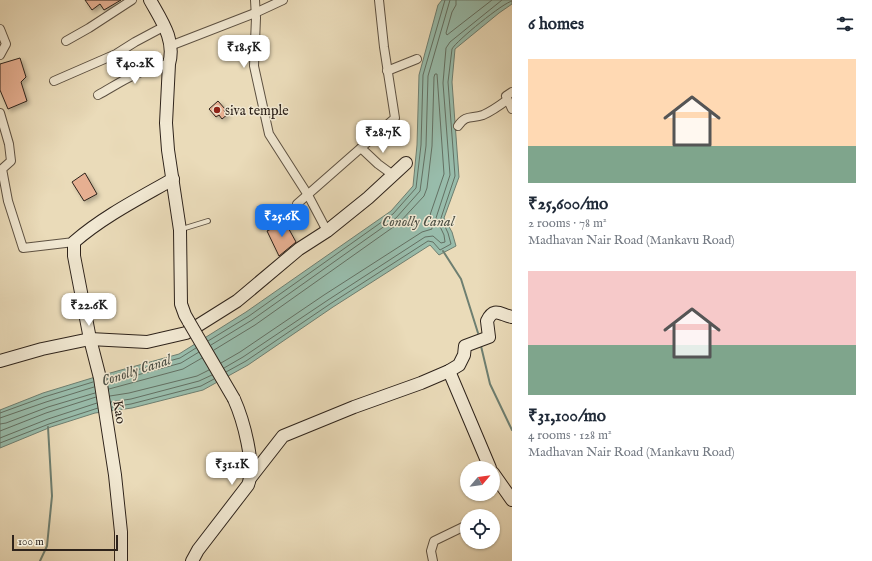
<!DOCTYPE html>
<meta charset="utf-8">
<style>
:root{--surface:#fff;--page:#f2f2f3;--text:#1f2937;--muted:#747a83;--accent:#1a73e8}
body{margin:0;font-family:"IM FELL English",serif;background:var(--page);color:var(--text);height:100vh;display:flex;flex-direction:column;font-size:15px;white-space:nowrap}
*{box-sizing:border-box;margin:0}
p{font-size:13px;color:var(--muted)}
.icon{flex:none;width:22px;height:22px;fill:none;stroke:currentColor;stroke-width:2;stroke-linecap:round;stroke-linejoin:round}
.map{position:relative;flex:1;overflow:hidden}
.sheet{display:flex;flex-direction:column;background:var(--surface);width:360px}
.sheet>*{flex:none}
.needle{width:26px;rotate:61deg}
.buttons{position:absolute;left:460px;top:461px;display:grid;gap:8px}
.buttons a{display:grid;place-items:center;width:40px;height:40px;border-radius:50%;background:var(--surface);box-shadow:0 1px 3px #0004;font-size:20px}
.scale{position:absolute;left:12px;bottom:10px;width:106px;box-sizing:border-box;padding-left:4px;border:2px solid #2e231b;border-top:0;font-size:11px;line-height:14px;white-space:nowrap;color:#2e231b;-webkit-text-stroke:3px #f1e8d2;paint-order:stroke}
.price{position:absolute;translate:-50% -34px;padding:0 9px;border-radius:8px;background:#fff;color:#222;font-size:13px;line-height:26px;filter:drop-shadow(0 1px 2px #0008)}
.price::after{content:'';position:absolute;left:50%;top:24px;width:12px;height:9px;margin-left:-6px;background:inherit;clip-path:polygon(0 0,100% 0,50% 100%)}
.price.current{background:var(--accent);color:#fff}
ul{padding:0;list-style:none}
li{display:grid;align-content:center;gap:8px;height:212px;padding:0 16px}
li span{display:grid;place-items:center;height:124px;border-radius:0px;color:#555}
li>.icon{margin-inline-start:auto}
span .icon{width:72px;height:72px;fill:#fffc;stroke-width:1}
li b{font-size:17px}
h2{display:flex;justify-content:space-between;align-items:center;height:48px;padding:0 16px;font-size:17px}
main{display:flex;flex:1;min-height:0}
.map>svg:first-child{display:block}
</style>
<main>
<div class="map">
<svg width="512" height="561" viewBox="0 0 512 561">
<defs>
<filter id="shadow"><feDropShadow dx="2.5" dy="2.5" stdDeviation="2" flood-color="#0004"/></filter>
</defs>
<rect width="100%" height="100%" fill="#eadbb9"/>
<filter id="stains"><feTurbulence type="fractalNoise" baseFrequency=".005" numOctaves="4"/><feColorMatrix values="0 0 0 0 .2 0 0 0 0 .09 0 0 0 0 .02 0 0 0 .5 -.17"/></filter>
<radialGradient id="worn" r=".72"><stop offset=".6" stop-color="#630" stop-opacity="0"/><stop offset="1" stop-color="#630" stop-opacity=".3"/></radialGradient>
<polygon fill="#98bcab" stroke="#6e7f71" points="442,0 512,0 512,4 499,13 455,49 452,82 459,177 444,218 452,232 456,246 439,255 430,245 333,307 248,365 203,390 132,408 95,413 51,427 0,448 0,410 43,393 92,378 179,354 246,312 391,211 413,186 417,145 419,75 438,5"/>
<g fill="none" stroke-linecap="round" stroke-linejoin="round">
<g stroke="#637063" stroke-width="1">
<polyline points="456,0 456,5 452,12 446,33 447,35 492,0"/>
<polyline points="208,341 249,316 393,214 416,188 421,145 423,75 445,0"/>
<polyline points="211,345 252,320 396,218 420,191 426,146 428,76 450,0"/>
<polyline points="214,350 255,325 399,223 424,196 427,188 432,146 434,77 435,74 437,74 444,174 430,215 432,229 422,232 324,295 240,352 221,363"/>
<polyline points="224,368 243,357 328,300 425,237 433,236 441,243 445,242 444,235 436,218 450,175 443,83 446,48 450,42 502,0"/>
<path d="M226,372L246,361L330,304L428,241L433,242L440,250L451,244L448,233L441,218L455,176L448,82L452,49C456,41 504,2 512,1"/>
<polyline points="107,378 180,358 196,348"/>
<polyline points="108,383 181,363 199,352"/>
<polyline points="109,389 183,369 202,358"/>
<polyline points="110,396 129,393 197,376 209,370"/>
<polyline points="111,402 131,399 199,381 212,375"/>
<polyline points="112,407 131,404 201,386 214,379"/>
<polyline points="0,413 44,397 93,382"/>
<polyline points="0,418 46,402 94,387"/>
<polyline points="0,424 6,423 48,407 95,393"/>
<polyline points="0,431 46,413 96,397"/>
<polyline points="0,438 48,419 97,403"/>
<polyline points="0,443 49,424 98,408"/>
</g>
<g stroke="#6e7f71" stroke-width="2">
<polyline points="443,251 461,279 478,333"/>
<polyline points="481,346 490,384 512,430"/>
<polyline points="40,561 47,546 52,496 48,427"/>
</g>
</g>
<g fill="#e6af91" stroke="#2e231b" filter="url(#shadow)">
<polygon points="85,0 121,0 104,10 100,4 92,10"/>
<polygon points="20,58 26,77 21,82 27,101 8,109 0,90 0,64"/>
<polygon points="218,101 225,109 224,111 228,114 222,119 219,115 216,117 209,109"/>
<polygon points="85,173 97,194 84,201 72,182"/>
<polygon points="285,222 296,242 279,256 267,231"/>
</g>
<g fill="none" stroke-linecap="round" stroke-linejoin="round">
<g stroke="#5d5142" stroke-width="6">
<polyline id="lane" points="182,229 208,221"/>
</g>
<g stroke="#5d5142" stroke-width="10">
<g id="street">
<polyline points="255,0 256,18 254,66 269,134 308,195 327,231"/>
<polyline points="0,29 6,44 0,55"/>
<polyline points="66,41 89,28 132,0"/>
<polyline points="170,46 255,13 283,0"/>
<polyline points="387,71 417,59"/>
<polyline points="54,81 116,54 135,42 165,26"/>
<polyline points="512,92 506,96 512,109"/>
<path d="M98,95C123,81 139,69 169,64"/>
<polyline points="0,113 9,144 11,161 2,169 8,201 23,248 74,242"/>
<path d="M458,126C466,114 472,119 483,115C492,111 499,106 507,100"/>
<polyline points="361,148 378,164 393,175"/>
<polyline points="297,204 395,118 384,47 379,0"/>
<polyline points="433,561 431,551 434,541 465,526"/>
</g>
</g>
<g stroke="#2e231b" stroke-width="14">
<g id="secondary">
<path d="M150,0C161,20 176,40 169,64L166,123L168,150L180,230L181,304L185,315L189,322"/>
<polyline points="0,361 42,349 90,339 147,342 186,333 237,301 299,249 327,231 368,198 406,163"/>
<polyline points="449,371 490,468"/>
<polyline points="493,473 512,500"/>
<path d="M251,477L283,436L354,407L421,383L449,371L459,365L464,355L465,346L489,337L487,321C494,306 501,315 512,317"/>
<path d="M121,561V532L115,475L100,378L90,339L74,256V242C104,216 140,198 173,179"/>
<path d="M192,561L198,550L248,485C256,465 243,419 234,399"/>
</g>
</g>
<use href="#lane" stroke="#f1e8d2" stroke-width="4"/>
<use href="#street" stroke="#f1e8d2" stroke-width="8"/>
<use href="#secondary" stroke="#f1e8d2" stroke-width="12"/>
<g stroke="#2e231b" stroke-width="14" stroke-linecap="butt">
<polyline id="secondary-bridge" points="189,322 234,399"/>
</g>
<use href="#secondary-bridge" stroke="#f1e8d2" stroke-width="12"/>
</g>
<circle fill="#8f2418" stroke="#f1e8d2" stroke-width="1.5" cx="217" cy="110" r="4"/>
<g text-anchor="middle" stroke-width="3" stroke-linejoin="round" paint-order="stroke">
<g font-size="14" fill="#2e231b" stroke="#f1e8d2" text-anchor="start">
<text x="225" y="115">siva temple</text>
</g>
<g font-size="14" fill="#2e231b" stroke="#f1e8d2">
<text transform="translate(120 412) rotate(81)" y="5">Kao</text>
</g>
<g font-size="15" font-style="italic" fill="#4e5146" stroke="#f1e8d2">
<text x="418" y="226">Conolly Canal</text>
<text transform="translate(136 370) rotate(-18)" y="5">Conolly Canal</text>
</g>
</g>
<rect width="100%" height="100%" filter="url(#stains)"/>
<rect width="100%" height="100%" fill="url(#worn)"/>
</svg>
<div class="buttons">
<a><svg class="needle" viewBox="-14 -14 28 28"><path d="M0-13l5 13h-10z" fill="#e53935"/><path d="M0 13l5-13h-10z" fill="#747a83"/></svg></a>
<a><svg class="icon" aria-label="locate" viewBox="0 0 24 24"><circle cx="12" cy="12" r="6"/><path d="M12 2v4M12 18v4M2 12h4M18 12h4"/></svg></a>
</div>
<div class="scale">100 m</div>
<b class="price" style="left:244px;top:69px">₹18.5K</b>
<b class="price" style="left:135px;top:85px">₹40.2K</b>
<b class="price" style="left:383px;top:154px">₹28.7K</b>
<b class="price current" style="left:282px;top:238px">₹25.6K</b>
<b class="price" style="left:89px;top:327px">₹22.6K</b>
<b class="price" style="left:232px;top:486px">₹31.1K</b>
</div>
<section class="sheet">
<h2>6 homes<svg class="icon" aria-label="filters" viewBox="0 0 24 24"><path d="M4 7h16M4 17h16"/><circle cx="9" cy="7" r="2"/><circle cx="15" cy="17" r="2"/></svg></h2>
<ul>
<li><span style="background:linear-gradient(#ffd9b3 70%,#7fa58c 0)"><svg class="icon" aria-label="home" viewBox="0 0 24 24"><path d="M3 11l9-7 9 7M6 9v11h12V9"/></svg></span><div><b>₹25,600/mo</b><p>2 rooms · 78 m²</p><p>Madhavan Nair Road (Mankavu Road)</p></div></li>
<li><span style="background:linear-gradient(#f6c9c9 60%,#7fa58c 0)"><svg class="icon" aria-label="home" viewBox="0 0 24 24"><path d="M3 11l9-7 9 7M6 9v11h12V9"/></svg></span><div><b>₹31,100/mo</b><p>4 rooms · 128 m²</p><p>Madhavan Nair Road (Mankavu Road)</p></div></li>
</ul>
</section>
</main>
